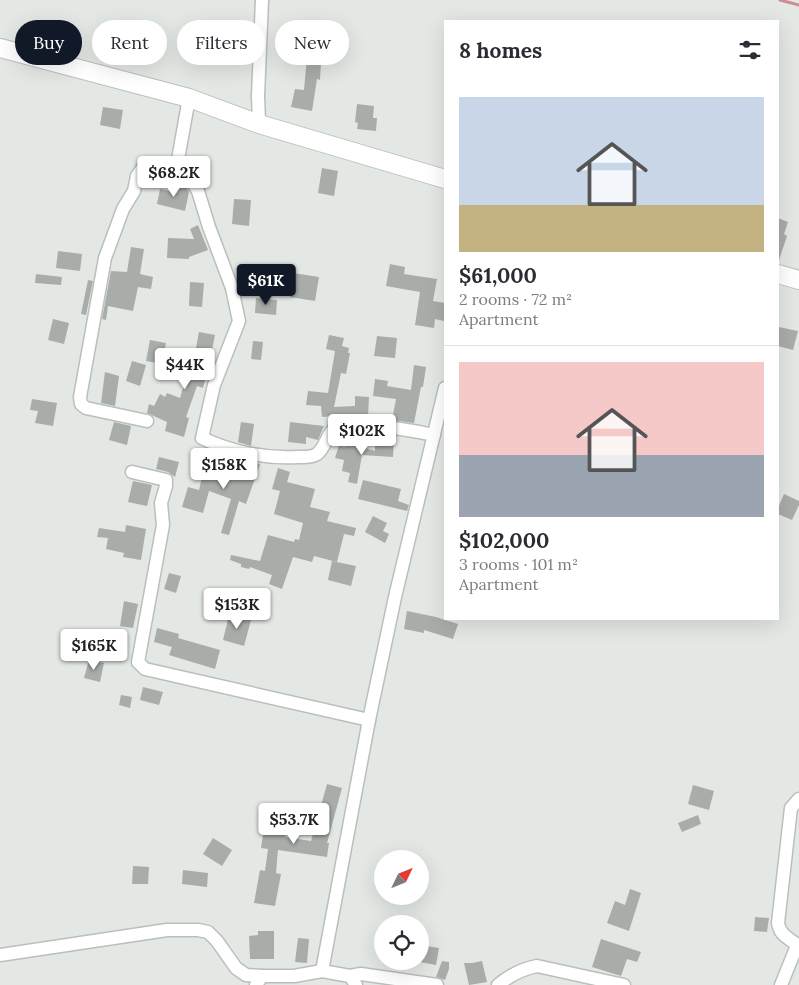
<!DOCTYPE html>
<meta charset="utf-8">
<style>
:root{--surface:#fff;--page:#f2f2f3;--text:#2b2b33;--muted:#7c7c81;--line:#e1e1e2;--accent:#111827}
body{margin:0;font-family:Lora,serif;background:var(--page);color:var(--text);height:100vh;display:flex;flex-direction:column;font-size:19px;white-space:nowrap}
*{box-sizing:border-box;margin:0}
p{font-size:16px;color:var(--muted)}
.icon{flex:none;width:28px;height:28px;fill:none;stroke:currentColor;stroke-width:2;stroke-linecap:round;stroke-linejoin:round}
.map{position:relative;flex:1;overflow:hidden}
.sheet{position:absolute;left:444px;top:20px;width:335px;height:600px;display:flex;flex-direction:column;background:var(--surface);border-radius:0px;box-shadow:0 5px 20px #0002}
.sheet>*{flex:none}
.top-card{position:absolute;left:15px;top:20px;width:354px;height:45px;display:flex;gap:10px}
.needle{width:32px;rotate:47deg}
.tools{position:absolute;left:374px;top:850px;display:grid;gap:10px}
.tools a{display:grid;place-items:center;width:55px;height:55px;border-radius:50%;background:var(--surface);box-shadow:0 5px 20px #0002;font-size:25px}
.price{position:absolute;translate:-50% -42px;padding:0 11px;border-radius:5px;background:#fff;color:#222;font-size:16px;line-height:32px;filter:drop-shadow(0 1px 2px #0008)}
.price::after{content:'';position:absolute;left:50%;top:30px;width:15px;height:11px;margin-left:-8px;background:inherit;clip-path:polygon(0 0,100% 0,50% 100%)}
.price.selected{background:var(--accent);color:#fff}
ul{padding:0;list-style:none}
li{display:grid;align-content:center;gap:10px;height:265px;padding:0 15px}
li+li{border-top:1px solid var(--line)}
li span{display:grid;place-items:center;height:155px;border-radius:0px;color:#555}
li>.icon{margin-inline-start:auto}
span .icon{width:90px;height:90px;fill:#fffc;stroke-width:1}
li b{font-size:21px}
h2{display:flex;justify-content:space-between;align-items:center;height:60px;padding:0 15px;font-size:21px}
.pill{padding:0 18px;border-radius:22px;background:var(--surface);box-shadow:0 5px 20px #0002;font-size:18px;line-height:45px}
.pill.selected{background:var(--accent);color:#fff}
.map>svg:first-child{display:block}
</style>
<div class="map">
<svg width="799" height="985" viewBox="0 0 799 985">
<rect width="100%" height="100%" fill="#e4e8e4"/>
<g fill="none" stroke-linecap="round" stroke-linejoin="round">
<polyline stroke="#cc8e94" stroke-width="3" points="780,0 799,5"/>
</g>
<g fill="#a9ada9">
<polygon points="310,24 328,26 326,46 322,46 320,80 317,79 312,111 291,107 295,89 304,90"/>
<polygon points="135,44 159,46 158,58 134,57"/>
<polygon points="357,104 374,106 373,118 377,118 376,131 357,129 358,123 355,122"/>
<polygon points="103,107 123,110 120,129 100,125"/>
<polygon points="322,168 338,171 334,196 318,193"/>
<polygon points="178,185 186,187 189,192 185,211 157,204 160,189 177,193"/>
<polygon points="234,199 251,200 249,226 232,224"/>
<polygon points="778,218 788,222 784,234 787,236 779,260 778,260"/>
<polygon points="198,225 208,250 189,257 189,259 167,258 168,238 194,239 190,229"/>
<polygon points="131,247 144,249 140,274 153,277 151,289 138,287 133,311 108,306 106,320 102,319 111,271 127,272"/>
<polygon points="58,251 82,254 80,271 56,268"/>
<polygon points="390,264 405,267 404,274 437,279 433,301 445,303 444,321 435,319 434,328 415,325 420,292 386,286"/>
<polygon points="293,273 319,277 315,301 290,297"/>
<polygon points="36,274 62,277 61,285 35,283"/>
<polygon points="88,280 93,281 86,315 81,314"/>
<polygon points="190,282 204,283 202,307 189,306"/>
<polygon points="256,298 277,300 276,315 255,313"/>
<polygon points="53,319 69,323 64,344 48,340"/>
<polygon points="779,327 798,331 793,350 778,346"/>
<polygon points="199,332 215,335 209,366 203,388 197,386 186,417 189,418 184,437 165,431 167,422 147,413 149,404 154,406 160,394 165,397 167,393 180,398 183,388 186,389 196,353 195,353"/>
<polygon points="329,335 344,338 342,346 349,348 348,353 350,353 346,374 341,373 334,407 355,406 355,396 369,397 368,417 348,415 322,417 321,406 306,405 308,391 328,393 335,351 326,349"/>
<polygon points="377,336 397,338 395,358 374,356"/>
<polygon points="150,340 166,343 162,364 146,361"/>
<polygon points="253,341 263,342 261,360 251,359"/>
<polygon points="132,361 146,365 140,386 126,381"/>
<polygon points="414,365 426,367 423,387 421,387 414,423 392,420 396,399 373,396 375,379 388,381 387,386 411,390"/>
<polygon points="105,372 119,376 115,406 101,403"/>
<polygon points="32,399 57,403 53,426 35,423 38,411 30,410"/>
<polygon points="114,422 131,426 127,445 109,440"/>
<polygon points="241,422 254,424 251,446 238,442"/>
<polygon points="290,422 324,426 318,440 306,437 306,444 288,442"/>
<polygon points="375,439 394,440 393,457 362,455 357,484 348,482 350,473 342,471 344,460 335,458 339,445 345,447 347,442 375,451"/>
<polygon points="159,457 179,462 175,477 168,472 156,469"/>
<polygon points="239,460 260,464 246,504 239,501 229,535 221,533 231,499 209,491 203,513 182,507 188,487 199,490 204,469 234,476"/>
<polygon points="278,468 290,472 287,482 315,489 310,507 330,512 327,521 356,528 354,536 344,534 337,562 314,556 312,562 293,557 282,589 269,584 272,575 250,567 249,569 241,567 241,564 230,560 231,555 260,561 268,535 294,542 295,539 299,540 303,523 274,514 280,491 272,489"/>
<polygon points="363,480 401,489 398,501 409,505 407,511 358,499"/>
<polygon points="133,481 152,485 147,506 128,502"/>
<polygon points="784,494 799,501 799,505 792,520 778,514 778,508"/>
<polygon points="373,516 387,523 383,531 389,534 385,543 365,532"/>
<polygon points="126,525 146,529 141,560 123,557 124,553 106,549 108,538 97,537 99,528 125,532"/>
<polygon points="332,561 356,566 351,586 328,580"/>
<polygon points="169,573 181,576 176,593 164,589"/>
<polygon points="124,601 138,604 133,628 120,626"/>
<polygon points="407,611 436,617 458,624 453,639 424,630 424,633 404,629"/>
<polygon points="229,615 251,620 244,646 223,640"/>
<polygon points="157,628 179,634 178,638 220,650 215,669 169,655 172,647 154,642"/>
<polygon points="89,660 104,663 100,682 84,678"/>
<polygon points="143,687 163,692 159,705 140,700"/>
<polygon points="121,695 132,697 130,708 119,705"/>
<polygon points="327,784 342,788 327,843 329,843 327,857 278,850 276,873 281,874 275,906 254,903 260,870 265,871 268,849 261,848 265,821 273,823 276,816 290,821 285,837 311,841"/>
<polygon points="693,785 714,791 709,810 688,804"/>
<polygon points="698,815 701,824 682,832 678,823"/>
<polygon points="213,838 232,850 222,866 203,854"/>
<polygon points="133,866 149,867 148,884 132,884"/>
<polygon points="183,870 208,873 207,887 182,884"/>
<polygon points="630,889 641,893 629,931 607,923 615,901 625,905"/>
<polygon points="755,917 769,918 767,932 754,931"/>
<polygon points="258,931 274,931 274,959 250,959 249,936 258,935"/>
<polygon points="298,938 309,939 307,963 295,962"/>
<polygon points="601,939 641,952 637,962 627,959 621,976 592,967"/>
<polygon points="420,945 439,948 436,965 420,962"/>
<polygon points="442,961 449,962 449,969 445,980 436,977"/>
<polygon points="482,961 487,982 469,985 464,963 472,963"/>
</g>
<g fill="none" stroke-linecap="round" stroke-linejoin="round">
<g stroke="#bbbfbb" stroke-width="15">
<g id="street">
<path d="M189,98L177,165L189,176L198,191L209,227L232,288L239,321L214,385L202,438C231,452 266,459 298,457C304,457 311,458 317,454C328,445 327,428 343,424C350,422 359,424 366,425C389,427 411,430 434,435"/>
<polyline points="259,124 258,96 262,0"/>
<polyline points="147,421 86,408 81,404 80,397 105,258 123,209 134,191 137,176 144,166 155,164 177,165"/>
<polyline points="132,472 166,480 166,486 161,503 163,525 138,662 145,669 369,720"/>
<polyline points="0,955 167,930 198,930 208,932 217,941 236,968 246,975 262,976"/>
<polyline points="350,976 361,974 437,985"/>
<polyline points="256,985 262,976 294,976 322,971"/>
<polyline points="356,985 350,976 322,971 369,720 395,597 445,388"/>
<path d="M498,985C510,975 522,969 537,966L624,985"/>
<path d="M781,985L796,948V944C787,937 780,935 778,923L791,808L799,799"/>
</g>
</g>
<g stroke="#bbbfbb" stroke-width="20">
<g id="secondary">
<polyline points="0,48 189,98 259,124 445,179"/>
<polyline points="778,274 799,280"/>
</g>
</g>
<use href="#street" stroke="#fff" stroke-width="12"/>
<use href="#secondary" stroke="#fff" stroke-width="18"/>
</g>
</svg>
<div class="tools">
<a><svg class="needle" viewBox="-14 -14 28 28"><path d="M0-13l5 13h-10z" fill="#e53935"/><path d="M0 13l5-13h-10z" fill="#7c7c81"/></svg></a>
<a><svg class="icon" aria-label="locate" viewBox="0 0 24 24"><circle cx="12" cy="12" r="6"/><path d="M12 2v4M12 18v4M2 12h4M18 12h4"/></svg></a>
</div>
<b class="price" style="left:174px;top:198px">$68.2K</b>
<b class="price selected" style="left:266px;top:306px">$61K</b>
<b class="price" style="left:185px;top:390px">$44K</b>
<b class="price" style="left:362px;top:456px">$102K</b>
<b class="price" style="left:224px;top:490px">$158K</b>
<b class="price" style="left:237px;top:630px">$153K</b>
<b class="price" style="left:94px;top:671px">$165K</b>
<b class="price" style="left:294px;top:845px">$53.7K</b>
<div class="top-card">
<a class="pill selected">Buy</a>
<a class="pill">Rent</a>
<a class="pill">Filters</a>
<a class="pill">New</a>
</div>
<section class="sheet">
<h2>8 homes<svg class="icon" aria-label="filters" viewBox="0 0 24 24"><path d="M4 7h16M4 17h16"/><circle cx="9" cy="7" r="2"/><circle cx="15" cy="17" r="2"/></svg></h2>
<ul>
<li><span style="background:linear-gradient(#c9d6e8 70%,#c2b280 0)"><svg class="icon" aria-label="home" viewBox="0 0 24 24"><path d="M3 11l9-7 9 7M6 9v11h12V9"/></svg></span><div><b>$61,000</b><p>2 rooms · 72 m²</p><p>Apartment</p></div></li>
<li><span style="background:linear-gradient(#f6c9c9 60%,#9aa5b1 0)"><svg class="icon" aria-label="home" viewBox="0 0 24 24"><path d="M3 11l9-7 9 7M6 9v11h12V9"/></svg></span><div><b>$102,000</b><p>3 rooms · 101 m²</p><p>Apartment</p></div></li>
</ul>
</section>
</div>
